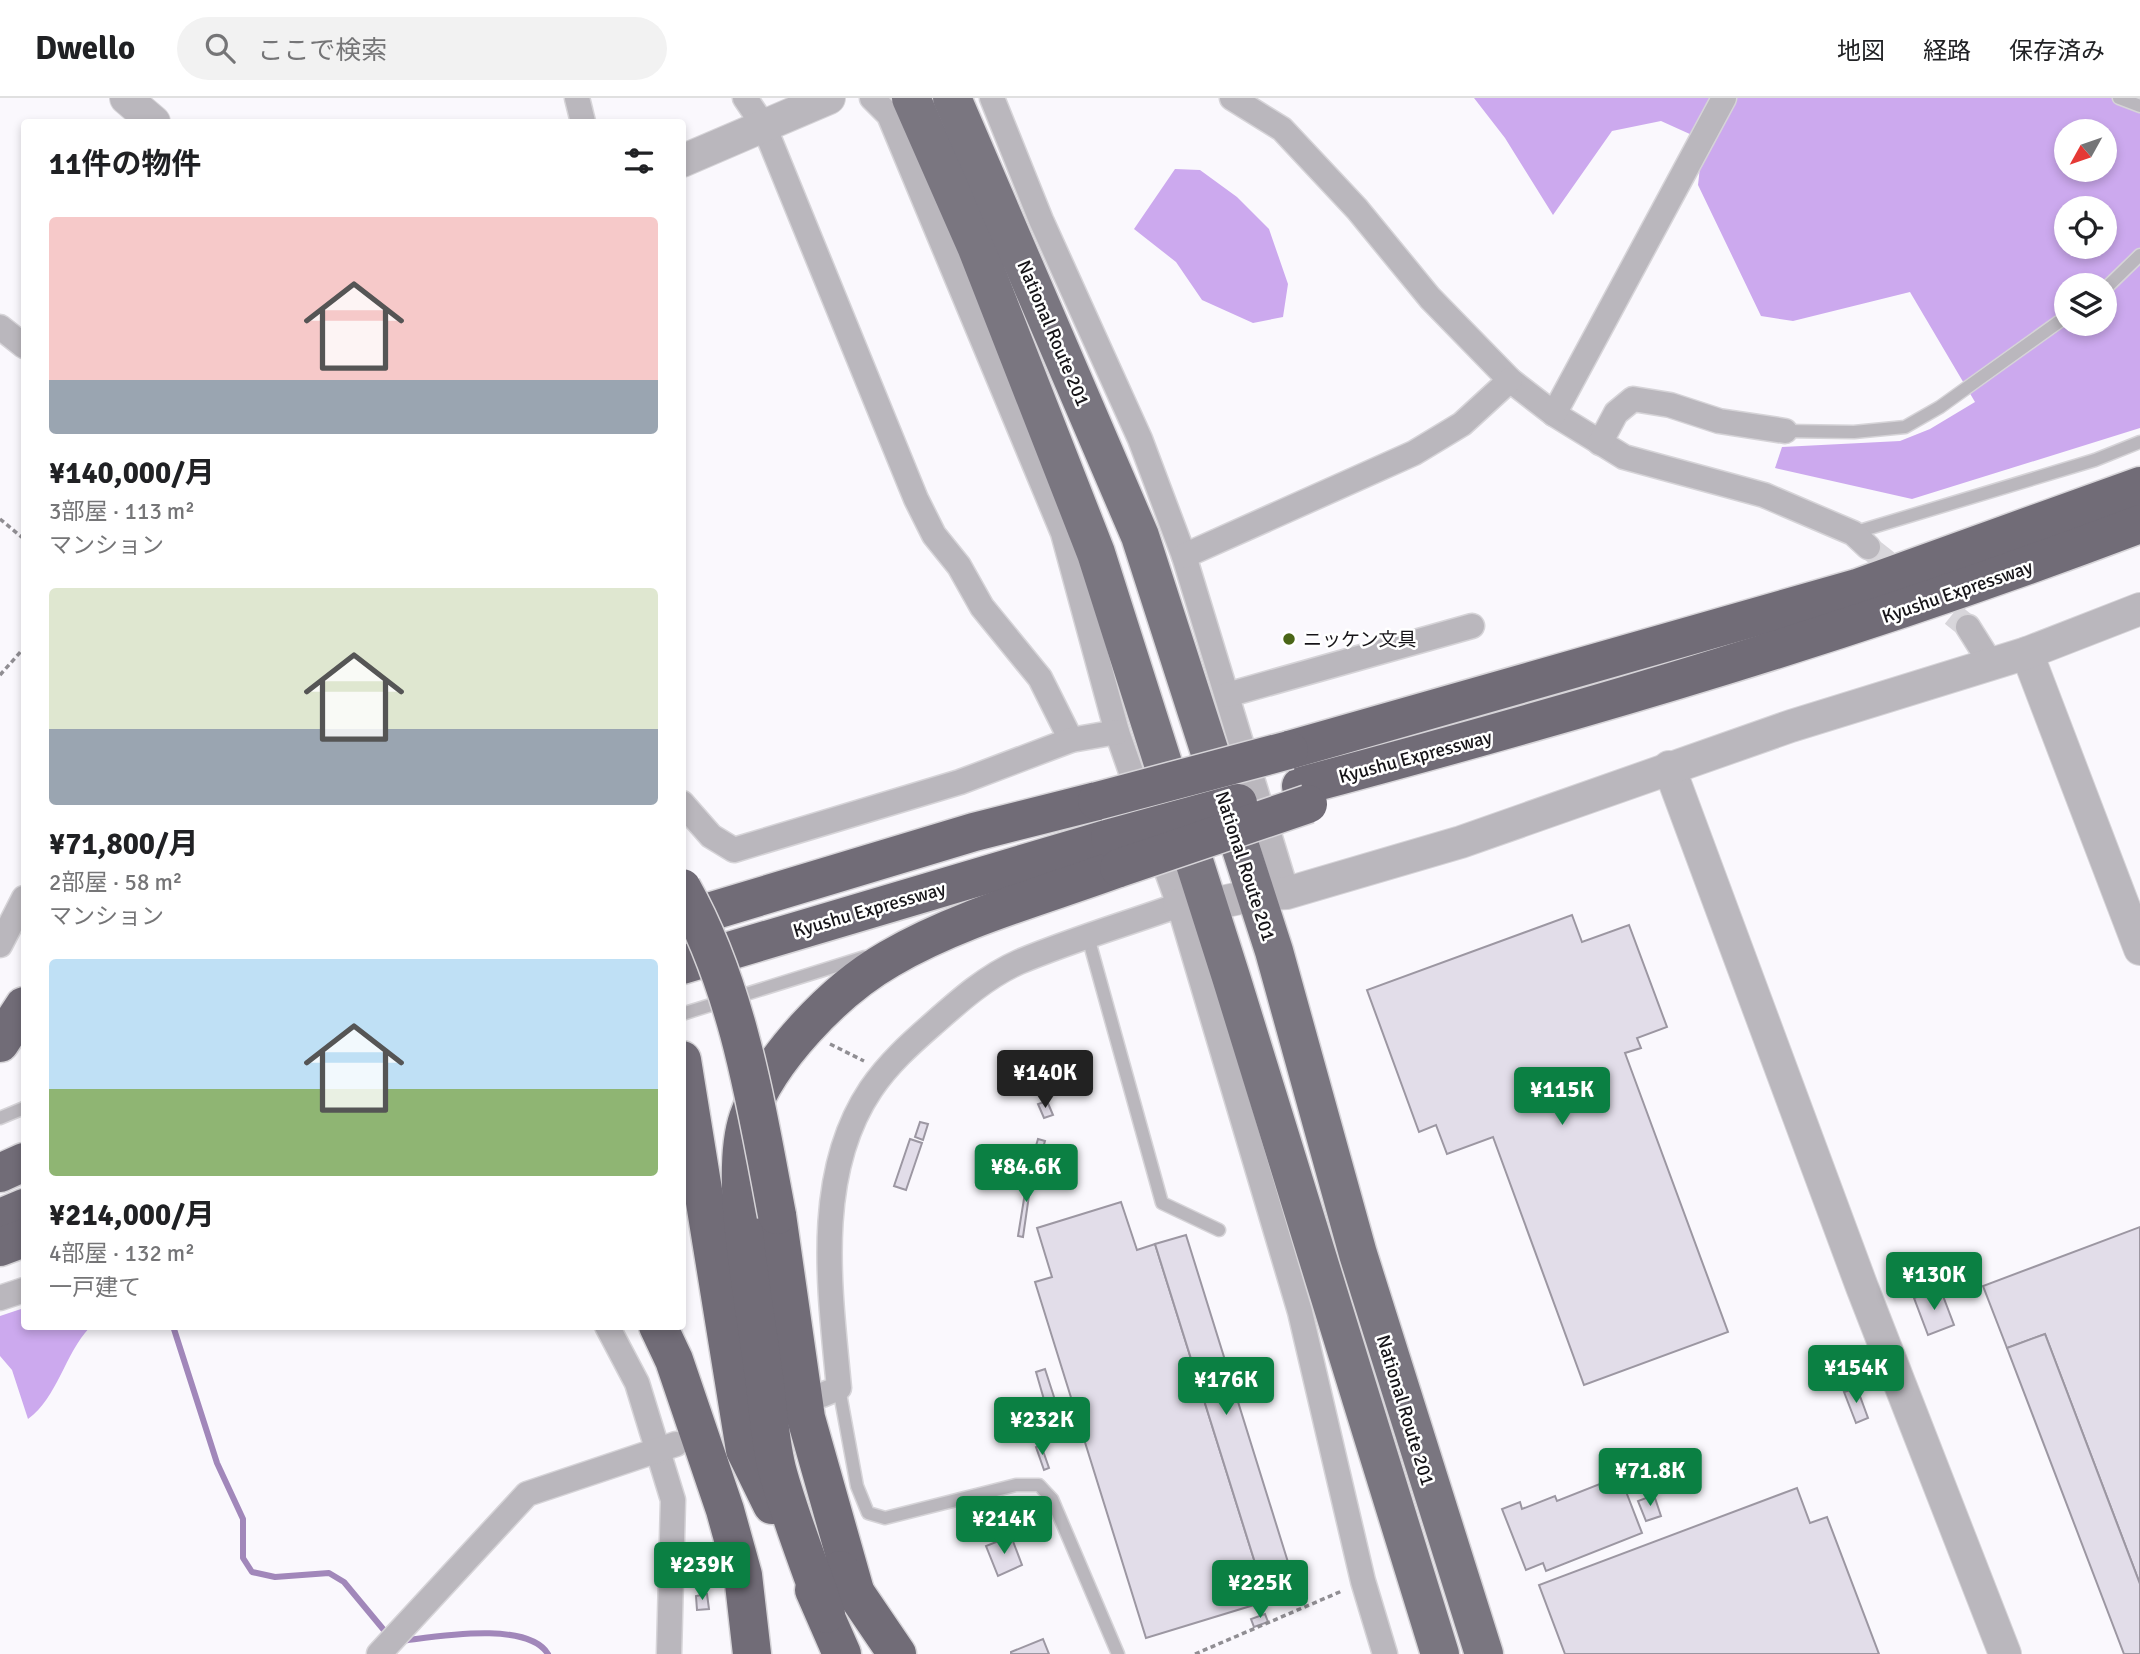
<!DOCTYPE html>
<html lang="ja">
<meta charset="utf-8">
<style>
:root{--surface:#fff;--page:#f2f2f2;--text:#202124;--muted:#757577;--line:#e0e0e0;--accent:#0b8043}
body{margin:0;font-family:Signika,"Noto Sans JP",sans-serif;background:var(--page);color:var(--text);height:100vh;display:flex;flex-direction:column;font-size:26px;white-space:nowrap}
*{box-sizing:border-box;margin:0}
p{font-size:23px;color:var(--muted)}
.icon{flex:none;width:38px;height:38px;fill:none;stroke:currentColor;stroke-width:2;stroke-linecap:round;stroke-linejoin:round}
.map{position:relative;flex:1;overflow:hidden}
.panel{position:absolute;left:21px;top:21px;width:665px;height:1211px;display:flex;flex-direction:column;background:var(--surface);border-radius:7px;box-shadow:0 4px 10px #0003}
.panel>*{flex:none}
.needle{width:46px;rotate:230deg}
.tools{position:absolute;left:2054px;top:21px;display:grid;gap:14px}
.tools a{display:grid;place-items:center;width:63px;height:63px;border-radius:50%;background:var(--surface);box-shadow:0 4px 10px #0003;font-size:35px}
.price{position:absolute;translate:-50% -60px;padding:0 16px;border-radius:7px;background:var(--accent);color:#fff;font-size:23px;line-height:46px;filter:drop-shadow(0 2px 4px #0008)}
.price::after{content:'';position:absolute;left:50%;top:42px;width:21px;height:16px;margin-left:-10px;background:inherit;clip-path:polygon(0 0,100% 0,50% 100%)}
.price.current{background:#222;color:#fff}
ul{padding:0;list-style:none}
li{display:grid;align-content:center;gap:14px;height:371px;padding:0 28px}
li span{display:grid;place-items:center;height:217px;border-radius:7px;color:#555}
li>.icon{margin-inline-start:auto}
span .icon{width:126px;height:126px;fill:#fffc;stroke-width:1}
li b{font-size:30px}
h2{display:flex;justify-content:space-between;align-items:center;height:84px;padding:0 28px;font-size:30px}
header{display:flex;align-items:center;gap:42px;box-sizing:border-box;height:98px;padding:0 35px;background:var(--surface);border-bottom:2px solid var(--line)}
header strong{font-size:33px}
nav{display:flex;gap:38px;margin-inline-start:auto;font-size:24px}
.search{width:490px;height:63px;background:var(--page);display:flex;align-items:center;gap:18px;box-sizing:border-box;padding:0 24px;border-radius:38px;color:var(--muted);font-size:26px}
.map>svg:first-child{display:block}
</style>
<header>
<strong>Dwello</strong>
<div class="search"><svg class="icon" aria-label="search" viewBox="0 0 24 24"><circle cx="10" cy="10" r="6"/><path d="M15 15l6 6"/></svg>ここで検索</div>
<nav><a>地図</a><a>経路</a><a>保存済み</a></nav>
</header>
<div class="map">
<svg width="2140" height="1556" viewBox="0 0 2140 1556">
<rect width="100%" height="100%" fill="#faf8fd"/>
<g fill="#cca9ee" fill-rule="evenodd">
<path d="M1474,0H2140V330L1912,401L1775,370L1782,349L1900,343L1930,331L1975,304L1910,194L1793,223L1761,218L1698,87L1703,42L1661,23L1612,33L1553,117L1505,40ZM2067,33H2105V72H2067ZM2067,110H2105V149H2067ZM2067,187H2105V226H2067Z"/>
<polygon points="1175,71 1200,72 1237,99 1269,131 1288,186 1283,219 1253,225 1202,202 1176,164 1134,131"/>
<path d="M24,1210V1228L90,1229C64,1257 58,1299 28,1321L12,1272L0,1258V1218Z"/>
</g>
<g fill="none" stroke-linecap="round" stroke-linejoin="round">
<g stroke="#a187ba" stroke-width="6">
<polyline points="173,1228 217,1365 243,1421 243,1460 252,1474 275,1479 329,1475 344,1484 388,1537"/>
<path d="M400,1543C435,1539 527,1522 548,1556"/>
</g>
</g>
<g fill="#e2dde9" stroke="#9c97a2" stroke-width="2">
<polygon points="1572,817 1582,844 1629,827 1667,929 1637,940 1641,950 1625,955 1728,1234 1584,1287 1493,1039 1447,1056 1436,1027 1419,1034 1367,892"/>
<polygon points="1047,1003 1053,1017 1044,1020 1038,1006"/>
<polygon points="920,1024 928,1026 923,1042 915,1039"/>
<polygon points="910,1041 922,1045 906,1092 894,1088"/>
<polygon points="1038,1041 1045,1043 1042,1053 1035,1051"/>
<polygon points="1029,1070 1033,1070 1023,1139 1018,1138"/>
<polygon points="1121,1104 1137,1152 1155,1146 1267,1503 1146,1540 1035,1184 1052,1179 1037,1130"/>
<polygon points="2140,1129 2140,1486 2045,1236 2007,1250 1983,1188"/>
<polygon points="1186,1137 1297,1493 1267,1503 1155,1146"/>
<polygon points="1940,1190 1954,1227 1928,1237 1914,1200"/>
<polygon points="2045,1236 2140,1486 2140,1556 2124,1556 2007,1250"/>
<polygon points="1846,1268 1851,1282 1843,1285 1838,1271"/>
<polygon points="1045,1271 1055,1302 1045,1305 1036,1274"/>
<polygon points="1857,1290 1868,1320 1856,1325 1844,1294"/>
<polygon points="1041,1347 1049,1370 1044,1372 1036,1349"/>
<polygon points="1620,1378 1642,1435 1546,1473 1543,1465 1526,1472 1502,1411 1520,1404 1522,1411 1555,1398 1557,1403"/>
<polygon points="1797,1390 1810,1425 1827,1419 1879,1556 1565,1556 1539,1487"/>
<polygon points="1654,1397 1661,1418 1646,1423 1638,1403"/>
<polygon points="1011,1438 1022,1467 998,1478 986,1448"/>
<polygon points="707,1496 709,1511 697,1512 696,1498"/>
<polygon points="1265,1516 1268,1524 1254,1529 1251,1521"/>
<polygon points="1043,1541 1049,1556 1011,1556 1011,1554"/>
</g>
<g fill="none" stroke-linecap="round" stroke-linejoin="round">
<polyline stroke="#d8d6db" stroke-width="24" stroke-dasharray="24 12" stroke-linecap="butt" points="1868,449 1968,529"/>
<g stroke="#d6d4d8" stroke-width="15">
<g id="service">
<polyline points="2119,0 2140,8"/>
<polyline points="2105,191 2140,157"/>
<polyline points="1785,333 1854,334 1905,329 1940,309 2067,218"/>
<polyline points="1853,435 2095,362 2140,344"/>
<polyline points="1088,839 1162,1105 1219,1132"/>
<polyline points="682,916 865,859"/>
<polyline points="0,1020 24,1010"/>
<polyline points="839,1290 857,1388 868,1415 885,1420 1016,1387 1039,1387 1052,1401 1118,1556"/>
</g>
</g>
<g stroke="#d6d4d8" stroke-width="27">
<g id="minor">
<polyline points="577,0 583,24"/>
<polyline points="745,0 764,28 916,401 934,437 959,468 982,509 1040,580 1071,642"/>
<polyline points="872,0 889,17 1063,435 1117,634 1142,705"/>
<polyline points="992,0 1041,122 1140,341 1184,458 1287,795"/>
<polyline points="1232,0 1282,31 1357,111 1430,200 1510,282 1554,316 1624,359 1764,397 1853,435 1868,449"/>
<polyline points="0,229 24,248"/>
<polyline points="1554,316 1724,0"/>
<polyline points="1600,345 1616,315 1633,301 1670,307 1719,323 1785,333"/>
<polyline points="1184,458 1414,355 1462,326 1510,282"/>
<polyline points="1968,529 1990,564"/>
<polyline points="1227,597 1472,528"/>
<polyline points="682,705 711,738 734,752 960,684 1071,642 1117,634"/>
<polyline points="1156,743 1179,807 1300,1214 1363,1483 1385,1556"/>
<polyline points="0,847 24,800"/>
<polyline points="0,1200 24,1192"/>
<polyline points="607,1228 637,1285 673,1402 669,1556"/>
<path d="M822,1297L839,1290C830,1193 813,1077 871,991C888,966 910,946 933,926C959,903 987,878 1019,864C1071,842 1126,826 1179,807"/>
<polyline points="379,1556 527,1396 676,1346"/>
</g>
</g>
<g stroke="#d6d4d8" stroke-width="34">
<g id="tertiary">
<polyline points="126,0 154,24"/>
<polyline points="682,63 829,0"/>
<polyline points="2027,555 2140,851"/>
<polyline points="1669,669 1862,1189 2005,1556"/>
<polyline points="1179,807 1208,807 1254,797 1287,795 1461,744 1791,628 2027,555 2140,511"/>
</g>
</g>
<g stroke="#d6d4d8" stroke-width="41">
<g id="trunk">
<polyline points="911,0 976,148 1096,455 1231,879 1440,1556"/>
<polyline points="952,0 1140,438 1274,853 1358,1156 1484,1556"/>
</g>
</g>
<g stroke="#d6d4d8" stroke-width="41">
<g id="motorway">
<polyline points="1289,652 1857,490 2140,388"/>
<path d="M1301,688C1587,612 1863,531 2140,426"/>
<polyline points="682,822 974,734 1097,703"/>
<polyline points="682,867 1110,740"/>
<polyline points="0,945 24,908"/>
<polyline points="682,962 745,1352 772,1407"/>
<polyline points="0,1075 24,1064"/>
<polyline points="777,1117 806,1320 855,1493"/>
<polyline points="0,1120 24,1110"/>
<polyline points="0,1149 24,1140"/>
<polyline points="658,1228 674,1262 725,1412 743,1477 752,1556"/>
<polyline points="840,1472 897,1556"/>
<polyline points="814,1492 842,1556"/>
<path d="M826,1516C810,1468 790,1420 777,1371C769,1339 768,1304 763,1272C755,1207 728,1079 748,1020C767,962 835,892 889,861C959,820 1043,798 1119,770"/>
</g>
</g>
<g stroke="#908e93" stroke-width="3.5" stroke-dasharray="5 3.5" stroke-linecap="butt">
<polyline points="0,421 24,441"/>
<polyline points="0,577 24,550"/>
<polyline points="830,946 864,963"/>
<polyline points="1195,1556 1342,1493"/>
</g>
<use href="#service" stroke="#bab7bd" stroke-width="12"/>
<use href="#minor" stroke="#bab7bd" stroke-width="24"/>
<use href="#tertiary" stroke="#bab7bd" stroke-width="32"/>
<use href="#trunk" stroke="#7a7680" stroke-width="38"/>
<use href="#motorway" stroke="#716c77" stroke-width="38"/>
<g stroke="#d6d4d8" stroke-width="41" stroke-linecap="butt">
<g id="motorway-bridge">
<polyline points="1097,703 1289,652"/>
<polyline points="1110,740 1238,705"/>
<polyline points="1119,770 1308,706"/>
<path d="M682,790C738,890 756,1006 777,1117"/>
</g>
</g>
<use href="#motorway-bridge" stroke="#716c77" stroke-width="38"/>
</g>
<circle fill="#4a6517" stroke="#fff" stroke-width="2.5" cx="1289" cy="541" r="7"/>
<g text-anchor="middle" stroke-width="5" stroke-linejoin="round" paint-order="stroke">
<g font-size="19" fill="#161418" stroke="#fff">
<text transform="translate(1054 235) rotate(67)" y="7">National Route 201</text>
<text transform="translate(1957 493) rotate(-19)" y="7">Kyushu Expressway</text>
<text transform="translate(1415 658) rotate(-15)" y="7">Kyushu Expressway</text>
<text transform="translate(1246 768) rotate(72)" y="7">National Route 201</text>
<text transform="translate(869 811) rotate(-16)" y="7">Kyushu Expressway</text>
<text transform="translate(1406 1312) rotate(73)" y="7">National Route 201</text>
</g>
<g font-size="19" fill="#161418" stroke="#fff" text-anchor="start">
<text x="1303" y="548">ニッケン文具</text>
</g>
</g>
</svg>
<div class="tools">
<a><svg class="needle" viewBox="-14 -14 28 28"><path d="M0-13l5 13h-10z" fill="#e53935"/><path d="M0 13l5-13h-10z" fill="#757577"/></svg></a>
<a><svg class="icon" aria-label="locate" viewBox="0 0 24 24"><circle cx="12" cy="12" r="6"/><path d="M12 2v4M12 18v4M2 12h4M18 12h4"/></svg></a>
<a><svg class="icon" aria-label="layers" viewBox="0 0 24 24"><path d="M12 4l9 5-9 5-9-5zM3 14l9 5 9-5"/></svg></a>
</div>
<b class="price current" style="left:1045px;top:1012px">¥140K</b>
<b class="price" style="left:1562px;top:1029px">¥115K</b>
<b class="price" style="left:1026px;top:1106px">¥84.6K</b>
<b class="price" style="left:1934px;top:1214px">¥130K</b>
<b class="price" style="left:1856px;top:1307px">¥154K</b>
<b class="price" style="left:1226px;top:1319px">¥176K</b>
<b class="price" style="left:1042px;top:1359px">¥232K</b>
<b class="price" style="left:1650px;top:1410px">¥71.8K</b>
<b class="price" style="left:1004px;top:1458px">¥214K</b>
<b class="price" style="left:702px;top:1504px">¥239K</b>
<b class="price" style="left:1260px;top:1522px">¥225K</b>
<section class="panel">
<h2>11件の物件<svg class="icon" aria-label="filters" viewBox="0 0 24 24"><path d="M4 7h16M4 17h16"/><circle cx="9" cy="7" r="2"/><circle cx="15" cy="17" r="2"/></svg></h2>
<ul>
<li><span style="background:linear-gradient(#f6c9c9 75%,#9aa5b1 0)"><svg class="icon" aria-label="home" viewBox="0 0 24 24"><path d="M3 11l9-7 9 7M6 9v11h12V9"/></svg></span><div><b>¥140,000/月</b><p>3部屋 · 113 m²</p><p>マンション</p></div></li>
<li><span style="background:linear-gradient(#dfe7d0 65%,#9aa5b1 0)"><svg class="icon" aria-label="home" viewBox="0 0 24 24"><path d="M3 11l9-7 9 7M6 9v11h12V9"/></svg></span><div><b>¥71,800/月</b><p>2部屋 · 58 m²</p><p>マンション</p></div></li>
<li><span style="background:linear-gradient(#bfe0f5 60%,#8fb573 0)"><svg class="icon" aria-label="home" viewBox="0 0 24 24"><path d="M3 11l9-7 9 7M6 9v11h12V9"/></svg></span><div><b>¥214,000/月</b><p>4部屋 · 132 m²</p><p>一戸建て</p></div></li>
</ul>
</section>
</div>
